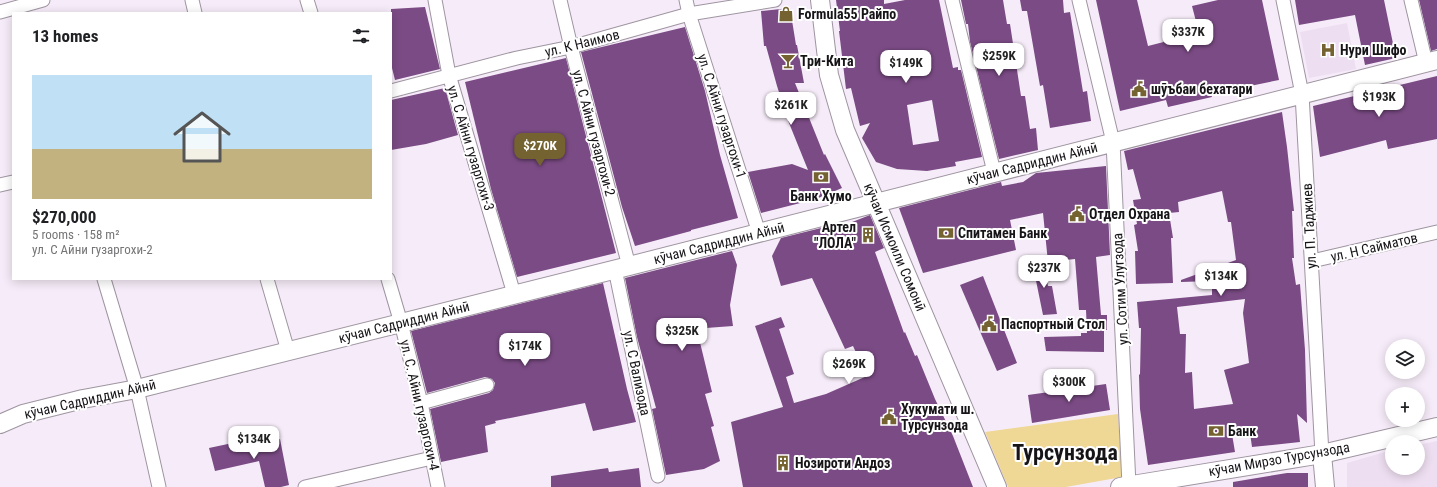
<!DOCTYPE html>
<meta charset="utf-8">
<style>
:root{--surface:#fff;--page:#f6f6f6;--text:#202124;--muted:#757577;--accent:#746230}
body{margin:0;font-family:"Roboto Condensed",sans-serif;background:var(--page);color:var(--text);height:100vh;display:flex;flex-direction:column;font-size:15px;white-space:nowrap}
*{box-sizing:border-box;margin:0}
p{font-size:13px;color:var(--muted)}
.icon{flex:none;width:22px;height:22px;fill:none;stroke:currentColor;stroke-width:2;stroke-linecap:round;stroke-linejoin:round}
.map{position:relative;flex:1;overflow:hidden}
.sheet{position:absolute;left:12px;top:12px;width:380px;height:268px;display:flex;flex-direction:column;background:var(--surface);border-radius:0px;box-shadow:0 2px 10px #0003}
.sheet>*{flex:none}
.controls{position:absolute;left:1385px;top:339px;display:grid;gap:8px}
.controls a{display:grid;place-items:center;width:40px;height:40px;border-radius:50%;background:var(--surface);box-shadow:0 2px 10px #0003;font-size:20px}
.price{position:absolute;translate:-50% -34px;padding:0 9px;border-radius:8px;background:#fff;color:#222;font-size:13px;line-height:26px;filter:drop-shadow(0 1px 2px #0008)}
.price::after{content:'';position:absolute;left:50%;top:24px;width:12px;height:9px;margin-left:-6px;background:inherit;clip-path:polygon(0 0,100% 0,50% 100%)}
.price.current{background:var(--accent);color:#fff}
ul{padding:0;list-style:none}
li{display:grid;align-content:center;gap:8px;height:212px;padding:0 20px}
li span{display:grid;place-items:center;height:124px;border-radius:0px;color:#555}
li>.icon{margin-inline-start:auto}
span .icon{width:72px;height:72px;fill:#fffc;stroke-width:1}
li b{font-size:17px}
h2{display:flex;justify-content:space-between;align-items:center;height:48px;padding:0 20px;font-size:17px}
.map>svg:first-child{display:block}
</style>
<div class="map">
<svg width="1437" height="487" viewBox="0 0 1437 487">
<rect width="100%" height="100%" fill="#f6ecf9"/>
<g fill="#eedef1">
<polygon points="1347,23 1356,69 1309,78 1300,32"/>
<polygon points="1437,441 1437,487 1347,487 1347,463 1392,450 1392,468 1418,468 1418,445"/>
</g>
<polygon fill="#efd796" points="1118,414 1122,477 1066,487 1008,487 985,432"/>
<g fill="#7b4b85" fill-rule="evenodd">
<path d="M836,0H884V4L905,0H939L953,68L958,67V70H961L982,157L955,162L956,166L927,171L897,169L876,162L862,138L870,123L860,126L851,88L846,89L839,31H840ZM932,100L939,141L913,145L907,105Z"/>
<polygon points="961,0 1003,0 1007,24 1010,24 1021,96 1025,96 1030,129 1036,128 1038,150 999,159 970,42 968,24 966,24"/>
<polygon points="1020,0 1063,0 1064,13 1070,12 1083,92 1087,91 1091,121 1050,128 1043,85 1040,86 1027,11 1022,11"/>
<polygon points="1096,0 1137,0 1148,46 1199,33 1192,6 1218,0 1262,0 1279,80 1211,94 1212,97 1168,107 1166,100 1120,111"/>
<polygon points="1295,0 1384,0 1396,58 1365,65 1355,15 1299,25"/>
<polygon points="1419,0 1437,0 1437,49 1431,51"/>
<polygon points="425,7 440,69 395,80 391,64 391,9"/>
<polygon points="790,8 796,45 797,45 804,83 795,83 824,155 825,154 842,188 816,199 761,213 748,172 792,164 808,170 789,123 777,86 766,46 764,46 761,11"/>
<polygon points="685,27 705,91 720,155 738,218 691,230 691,231 635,246 622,207 581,52"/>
<polygon points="566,58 616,253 517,277 491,189 465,82"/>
<polygon points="1437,76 1437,139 1388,149 1386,140 1320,157 1313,106"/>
<polygon points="445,88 458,135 426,144 391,150 391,100"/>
<path d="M1282,112L1287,147L1294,211H1292L1294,258H1292L1296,285L1300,284L1305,350L1307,423L1297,414L1300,442L1252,447L1249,426L1231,428L1235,452L1148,465L1140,409L1139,375L1140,374L1141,328H1139L1137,302L1212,295V281L1181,282V280L1236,260L1231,222H1228L1222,191L1178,202L1179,212L1169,213L1173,238H1171L1173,283L1136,284L1135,251H1138L1134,225L1137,224L1133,200L1141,199L1133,169L1128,170L1124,151ZM1245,299L1243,313L1249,363L1224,370L1233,404L1194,409L1192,372L1185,373L1186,334H1180L1177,307Z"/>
<polygon points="1106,166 1110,255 1096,257 1101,315 1107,315 1107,330 1104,330 1104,352 1046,351 1044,337 1081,336 1081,333 1087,333 1086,310 1079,310 1075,259 1048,262 1043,213 1010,220 1016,250 923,273 899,208 1001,182 1002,186 1023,182 1036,173"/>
<polygon points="870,215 884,248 875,252 904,333 905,332 915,356 917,355 935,399 953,436 973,487 743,487 731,422 783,407 755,326 781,317 785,327 779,329 794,374 786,377 794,403 826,394 867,376 853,346 845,349 812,278 781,286 772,256 781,238 841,223 842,226"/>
<polygon points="732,251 737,265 730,305 733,326 706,328 697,330 712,392 705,394 714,426 711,427 720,461 704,469 666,475 652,409 656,408 637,337 625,278"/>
<polygon points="1043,260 1048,286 1052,286 1057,314 1043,315 1032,261"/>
<polygon points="983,276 1017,363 997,371 960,285"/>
<polygon points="603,283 627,389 636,422 593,431 585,403 495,421 496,423 485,426 488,452 441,462 430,409 489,393 493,390 495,383 492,379 485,377 427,393 411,331"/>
<polygon points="1106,384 1110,410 1032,423 1028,395"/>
<polygon points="280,439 289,485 281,487 265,487 259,461 215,471 209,448 242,441 243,447"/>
<polygon points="608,468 609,472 639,468 641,487 551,487 551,476"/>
<polygon points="1287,473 1308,473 1308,487 1233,487 1233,482"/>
</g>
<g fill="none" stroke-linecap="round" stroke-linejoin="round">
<g stroke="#9f95a1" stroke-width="15">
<g id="street">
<polyline points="192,0 195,13"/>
<polyline points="307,0 311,13"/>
<polyline points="435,0 449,75 514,294"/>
<polyline points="560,0 571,47 629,266"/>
<polyline points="686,0 689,14 759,233"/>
<polyline points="952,0 994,172"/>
<polyline points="1079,0 1113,142 1129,485"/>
<polyline points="1283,0 1302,94 1322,454"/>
<polyline points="1411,0 1426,63"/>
<polyline points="0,12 43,0"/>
<polyline points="391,91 517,58 571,47 689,14 775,0"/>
<polyline points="0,185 13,182"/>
<polyline points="1312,261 1437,232"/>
<polyline points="615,269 658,476"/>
<polyline points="104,279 137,389 159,487"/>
<polyline points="267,279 288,351"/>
<polyline points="388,279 401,323 421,403 438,487"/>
<polyline points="421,403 487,385"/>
<polyline points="305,487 432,458"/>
</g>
</g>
<g stroke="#9f95a1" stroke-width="20">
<g id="secondary">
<polyline points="820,0 829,75 845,130 997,487"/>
<polyline points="0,424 23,414 83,399 137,389 629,266 1437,60"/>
<polyline points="1322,454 1325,487"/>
<polyline points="1120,487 1322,454 1437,427"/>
</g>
</g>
<use href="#street" stroke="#fff" stroke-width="13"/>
<use href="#secondary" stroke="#fff" stroke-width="18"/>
</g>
<defs>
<g id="shop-bare" transform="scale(1.2)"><path d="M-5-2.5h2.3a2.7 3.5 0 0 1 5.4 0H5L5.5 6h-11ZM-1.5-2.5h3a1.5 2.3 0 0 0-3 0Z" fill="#746230" stroke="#fff" stroke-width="2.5" paint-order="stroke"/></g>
<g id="hospital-bare" transform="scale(1.2)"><path d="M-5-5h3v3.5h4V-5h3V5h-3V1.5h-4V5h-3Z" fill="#746230" stroke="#fff" stroke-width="2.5" paint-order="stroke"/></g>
<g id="bar-bare" transform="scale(1.2)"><path d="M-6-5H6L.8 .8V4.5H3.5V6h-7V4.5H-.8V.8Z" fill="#746230" stroke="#fff" stroke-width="2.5" paint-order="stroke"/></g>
<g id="civic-bare" transform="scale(1.2)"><path d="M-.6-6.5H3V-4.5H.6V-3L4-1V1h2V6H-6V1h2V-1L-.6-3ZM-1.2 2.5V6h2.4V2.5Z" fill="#746230" stroke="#fff" stroke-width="2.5" paint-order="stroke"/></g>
<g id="bank-bare" transform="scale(1.2)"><path d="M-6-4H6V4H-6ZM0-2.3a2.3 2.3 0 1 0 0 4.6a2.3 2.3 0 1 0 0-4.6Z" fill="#746230" stroke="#fff" stroke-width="2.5" paint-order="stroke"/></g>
<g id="building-bare" transform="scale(1.2)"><path d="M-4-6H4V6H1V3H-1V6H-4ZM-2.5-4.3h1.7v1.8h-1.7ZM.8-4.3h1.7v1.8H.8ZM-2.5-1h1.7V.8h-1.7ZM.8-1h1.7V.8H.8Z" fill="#746230" stroke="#fff" stroke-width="2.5" paint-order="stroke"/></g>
</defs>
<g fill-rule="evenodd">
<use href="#shop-bare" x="786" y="14"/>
<use href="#hospital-bare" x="1328" y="50"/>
<use href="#bar-bare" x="788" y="61"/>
<use href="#civic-bare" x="1139" y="89"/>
<use href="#bank-bare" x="821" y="177"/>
<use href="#civic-bare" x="1077" y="214"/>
<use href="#bank-bare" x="946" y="233"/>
<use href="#building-bare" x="868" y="235"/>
<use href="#civic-bare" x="989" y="324"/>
<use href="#civic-bare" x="889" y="417"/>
<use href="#bank-bare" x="1216" y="431"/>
<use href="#building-bare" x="783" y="463"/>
</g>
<g text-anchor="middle" stroke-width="4" stroke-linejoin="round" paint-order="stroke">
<g font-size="14" font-weight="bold" fill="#171418" stroke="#fff" text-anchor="start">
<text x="798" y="19">Formula55 Райпо</text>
<text x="1340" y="55">Нури Шифо</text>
<text x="800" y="66">Три-Кита</text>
<text x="1151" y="94">шӯъбаи бехатари</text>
<text x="821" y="201" text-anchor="middle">Банк Хумо</text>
<text x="1089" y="219">Отдел Охрана</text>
<text x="856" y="232" text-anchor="end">Артел<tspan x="856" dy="16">"ЛОЛА"</tspan></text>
<text x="958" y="238">Спитамен Банк</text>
<text x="1001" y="329">Паспортный Стол</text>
<text x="901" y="414">Хукумати ш.<tspan x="901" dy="16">Турсунзода</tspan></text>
<text x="1228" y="436">Банк</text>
<text x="795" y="468">Нозироти Андоз</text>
</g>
<g font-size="14" fill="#171418" stroke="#fff">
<text transform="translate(582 43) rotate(-14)" y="5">ул. К Наимов</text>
<text transform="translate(722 116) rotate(72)" y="5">ул. С Айни гузаргохи-1</text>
<text transform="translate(594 133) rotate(75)" y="5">ул. С Айни гузаргохи-2</text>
<text transform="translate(471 148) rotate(73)" y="5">ул. С Айни гузаргохи-3</text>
<text transform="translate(1032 163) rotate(-14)" y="5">кӯчаи Садриддин Айнӣ</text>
<text transform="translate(1309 226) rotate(-93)" y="5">ул. П. Таджиев</text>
<text transform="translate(719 243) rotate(-14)" y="5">кӯчаи Садриддин Айнӣ</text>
<text transform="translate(895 247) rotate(67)" y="5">кӯчаи Исмоили Сомонӣ</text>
<text transform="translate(1374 247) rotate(-13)" y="5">ул. Н Сайматов</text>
<text transform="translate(1120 289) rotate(-93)" y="5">ул. Сотим Улугзода</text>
<text transform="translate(404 322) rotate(-14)" y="5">кӯчаи Садриддин Айнӣ</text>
<text transform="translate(637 373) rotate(78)" y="5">ул. С Вализода</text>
<text transform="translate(90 399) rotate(-13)" y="5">кӯчаи Садриддин Айнӣ</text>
<text transform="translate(420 405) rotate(77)" y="5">ул. С. Айни гузаргохи-4</text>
<text transform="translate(1279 459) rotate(-10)" y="5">кӯчаи Мирзо Турсунзода</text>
</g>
<g font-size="22" font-weight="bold" fill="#171418" stroke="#fff">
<text x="1065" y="460">Турсунзода</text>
</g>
</g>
</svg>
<div class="controls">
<a><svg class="icon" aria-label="layers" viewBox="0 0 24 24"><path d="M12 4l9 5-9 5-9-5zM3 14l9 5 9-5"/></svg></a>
<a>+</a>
<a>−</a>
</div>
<b class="price" style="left:1188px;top:53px">$337K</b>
<b class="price" style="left:999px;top:77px">$259K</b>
<b class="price" style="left:906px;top:84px">$149K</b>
<b class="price" style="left:1379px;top:118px">$193K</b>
<b class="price" style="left:791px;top:126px">$261K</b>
<b class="price current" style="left:540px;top:167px">$270K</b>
<b class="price" style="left:1044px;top:289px">$237K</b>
<b class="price" style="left:1221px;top:297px">$134K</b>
<b class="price" style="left:682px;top:352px">$325K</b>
<b class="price" style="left:525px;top:367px">$174K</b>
<b class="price" style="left:849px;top:385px">$269K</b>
<b class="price" style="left:1069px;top:403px">$300K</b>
<b class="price" style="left:254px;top:460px">$134K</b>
<section class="sheet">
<h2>13 homes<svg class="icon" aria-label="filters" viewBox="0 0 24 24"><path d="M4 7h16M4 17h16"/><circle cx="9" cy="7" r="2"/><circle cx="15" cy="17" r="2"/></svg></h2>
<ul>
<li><span style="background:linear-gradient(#bfe0f5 60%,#c2b280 0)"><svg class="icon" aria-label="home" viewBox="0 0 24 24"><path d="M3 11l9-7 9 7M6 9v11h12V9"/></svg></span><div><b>$270,000</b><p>5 rooms · 158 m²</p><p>ул. С Айни гузаргохи-2</p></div></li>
</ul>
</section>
</div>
